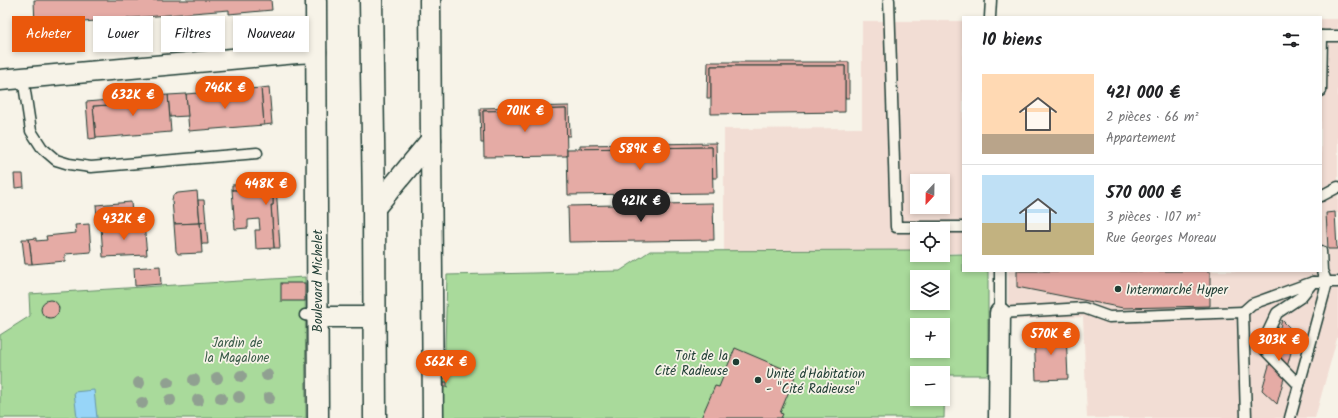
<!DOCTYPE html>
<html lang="fr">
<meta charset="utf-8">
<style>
:root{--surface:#fff;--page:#f2f2f2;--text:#202124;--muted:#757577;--line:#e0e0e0;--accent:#ea580c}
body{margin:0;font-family:Kalam,sans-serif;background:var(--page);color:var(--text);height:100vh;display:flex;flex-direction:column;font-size:15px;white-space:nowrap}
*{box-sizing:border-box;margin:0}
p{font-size:13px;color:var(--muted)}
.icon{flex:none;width:22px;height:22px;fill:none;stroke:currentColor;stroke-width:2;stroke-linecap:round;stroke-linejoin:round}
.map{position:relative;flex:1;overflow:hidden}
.side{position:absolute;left:962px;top:16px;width:360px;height:256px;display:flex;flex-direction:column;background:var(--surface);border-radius:0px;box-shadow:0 2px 6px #0003}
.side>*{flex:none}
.hud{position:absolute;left:12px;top:16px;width:380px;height:36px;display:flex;gap:8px}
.needle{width:26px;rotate:202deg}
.tools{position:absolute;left:910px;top:174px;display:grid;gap:8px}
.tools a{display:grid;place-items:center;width:40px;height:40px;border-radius:0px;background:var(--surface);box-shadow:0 2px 6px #0003;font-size:20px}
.price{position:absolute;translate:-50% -34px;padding:0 9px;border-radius:14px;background:var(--accent);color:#fff;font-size:13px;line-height:26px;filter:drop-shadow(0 1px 2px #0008)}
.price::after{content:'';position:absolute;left:50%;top:24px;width:12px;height:9px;margin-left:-6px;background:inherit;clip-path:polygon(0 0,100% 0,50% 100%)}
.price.active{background:#222;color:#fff}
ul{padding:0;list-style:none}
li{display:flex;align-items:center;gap:12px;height:100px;padding:0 20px}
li+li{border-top:1px solid var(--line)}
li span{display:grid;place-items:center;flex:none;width:112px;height:80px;border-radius:0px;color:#555}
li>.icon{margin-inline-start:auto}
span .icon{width:48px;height:48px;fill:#fffc;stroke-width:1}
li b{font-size:17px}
h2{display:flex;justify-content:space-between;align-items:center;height:48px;padding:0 20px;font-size:17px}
.tag{padding:0 14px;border-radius:0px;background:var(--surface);box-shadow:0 2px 6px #0003;font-size:14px;line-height:36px}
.tag.active{background:var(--accent);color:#fff}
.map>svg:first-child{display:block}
</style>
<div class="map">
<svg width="1338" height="418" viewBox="0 0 1338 418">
<rect width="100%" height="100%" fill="#f7f3e8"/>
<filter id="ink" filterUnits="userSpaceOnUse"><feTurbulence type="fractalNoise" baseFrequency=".025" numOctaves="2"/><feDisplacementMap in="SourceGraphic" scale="8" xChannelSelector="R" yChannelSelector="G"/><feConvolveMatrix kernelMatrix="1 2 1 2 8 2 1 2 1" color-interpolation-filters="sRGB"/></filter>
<g filter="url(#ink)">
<g fill="#f2ddd4" fill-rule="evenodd">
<polygon points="1321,19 1338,19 1338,213 1326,213 1328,249 1338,249 1338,335 1315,418 1087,418 1083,317 1008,320 1008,271 1321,271"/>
<path d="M862,21H963V253H943V229H917V253L915,250L724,252V129L862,128ZM917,181H943V207H917Z"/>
</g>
<g fill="#a9da9b" stroke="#648c68" fill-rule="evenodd">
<path d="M915,250L917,253V255L963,254V271H988V375H945L944,418H443L447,275L620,271L650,251ZM917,277H943V303H917ZM917,325H943V351H917ZM917,373H943V399H917Z"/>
<polygon points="305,277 306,418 0,418 0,335 30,316 29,294"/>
</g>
<polygon fill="#97d5f8" stroke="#6798aa" points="94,390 97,418 77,418 74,392"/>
<g fill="#e5aba5" stroke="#1f3d34">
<polygon points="34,0 271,0 272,10 229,14 229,10 35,26"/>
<polygon points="708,62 849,62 849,98 845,98 845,66 711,66 711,98 707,98"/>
<polygon points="711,66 845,66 845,112 711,114"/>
<polygon points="269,87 272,124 264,125 261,88"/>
<polygon points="261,88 264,125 189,131 186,94"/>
<polygon points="186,94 188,116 170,117 168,95"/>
<polygon points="168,95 171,132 96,138 93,106 109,105 109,100"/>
<polygon points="109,100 109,105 93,106 96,138 89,139 86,102"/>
<polygon points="569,106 570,136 566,136 566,109 483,111 484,143 481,143 480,108"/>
<polygon points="566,109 567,156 484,157 483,111"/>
<polygon points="716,143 717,178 712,178 712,147 580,149 580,145"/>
<polygon points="712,147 713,193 568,195 567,149"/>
<polygon points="14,174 23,174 24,187 15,188"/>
<polygon points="247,184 247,188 276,185 280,248 274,248 271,205 273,205 273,193 248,194 247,190 232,190 232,185"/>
<polygon points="232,190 247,190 248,194 273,193 273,205 271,205 274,248 256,249 255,230 260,230 259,219 248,220 248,228 235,229"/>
<polygon points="197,191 200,223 174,224 172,200 173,195 178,193"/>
<polygon points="198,200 204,200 206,222 200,223"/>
<polygon points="131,202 133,225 122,226 120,215 97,217 96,205"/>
<polygon points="711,203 713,203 714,240 569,242 568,206"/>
<polygon points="1335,212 1337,249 1328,249 1326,213"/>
<polygon points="206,222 208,244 202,244 200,223"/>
<polygon points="200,223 202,253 178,254 176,251 174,224"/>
<polygon points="89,224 91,252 65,254 65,261 32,264 29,239 36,238 36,241 47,240 46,236 76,233 75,225"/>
<polygon points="144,224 147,255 103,257 101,227"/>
<polygon points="22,239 29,239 32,264 25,264"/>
<polygon points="160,266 161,284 135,286 134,268"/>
<polygon points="1017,271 1210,271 1210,306 1123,308 1017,287"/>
<rect x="281" y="283" width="24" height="18"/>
<circle cx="50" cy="309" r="9"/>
<polygon points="1282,320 1296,334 1277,404 1262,390"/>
<polygon points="1066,332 1068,379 1036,380 1034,333"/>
<polygon points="735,348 796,374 780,413 783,414 781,418 701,418 715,386 719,387"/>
<rect x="444" y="382" width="3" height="5"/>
</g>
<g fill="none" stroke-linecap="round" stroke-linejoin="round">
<g stroke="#1f3d34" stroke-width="13">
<g id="service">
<polyline points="889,0 896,227 963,227"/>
<polyline points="990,17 991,0"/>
<polyline points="1321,36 1322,36 1321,91"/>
<polyline points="1322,36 1338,36"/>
<polyline points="23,78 31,131 42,148 56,160 69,164 91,167 257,153"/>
<polyline points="1321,196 1338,187"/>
<polyline points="1000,271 1000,313 1084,308 1109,317 1243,312"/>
<polyline points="305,315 317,317"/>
<polyline points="1299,385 1264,349 1268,332 1277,313 1301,297 1313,282"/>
<polyline points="1246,418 1243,312 1252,304 1313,282 1338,282"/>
<polyline points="1290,418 1327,283 1322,271 1321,251"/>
</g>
</g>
<g stroke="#1f3d34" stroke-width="23">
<g id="minor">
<polyline points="316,0 318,418"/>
<polyline points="430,0 433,418"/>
<polyline points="0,80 297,53 316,52"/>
<polyline points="374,209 431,140"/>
<polyline points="317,317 374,317"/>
<polyline points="999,418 1000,313"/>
</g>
</g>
<g stroke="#1f3d34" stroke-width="25">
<polyline id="primary" points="371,0 374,209 375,418"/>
</g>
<use href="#service" stroke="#f7f3e8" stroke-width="10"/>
<use href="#minor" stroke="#f7f3e8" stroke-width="20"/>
<use href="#primary" stroke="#f7f3e8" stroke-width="22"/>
</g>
<g fill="#90a091">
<circle cx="267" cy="375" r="6"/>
<circle cx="241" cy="376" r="6"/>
<circle cx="217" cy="378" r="6"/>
<circle cx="194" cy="380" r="6"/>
<circle cx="168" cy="382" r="6"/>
<circle cx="139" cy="383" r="6"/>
<circle cx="239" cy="397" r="6"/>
<circle cx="221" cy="398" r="6"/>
<circle cx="269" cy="398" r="6"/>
<circle cx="170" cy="400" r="6"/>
<circle cx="198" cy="400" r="6"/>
<circle cx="142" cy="403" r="6"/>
</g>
</g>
<g fill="#1f3d34" stroke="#f7f3e8" stroke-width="1.5">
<circle cx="1118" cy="289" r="4"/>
<circle cx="736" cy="362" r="4"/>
<circle cx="758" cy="380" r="4"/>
</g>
<g text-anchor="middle" stroke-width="3.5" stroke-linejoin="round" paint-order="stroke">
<g font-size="13" fill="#1f3d34" stroke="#f7f3e8">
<text transform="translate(317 281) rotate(-90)" y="5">Boulevard Michelet</text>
</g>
<g font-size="13" fill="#1f3d34" stroke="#f7f3e8" text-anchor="start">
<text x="1126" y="294">Intermarché Hyper</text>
<text x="728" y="360" text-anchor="end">Toit de la<tspan x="728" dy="15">Cité Radieuse</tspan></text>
<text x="766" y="378">Unité d'Habitation<tspan x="766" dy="15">- "Cité Radieuse"</tspan></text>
</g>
<g font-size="13" fill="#3b5c49" stroke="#f7f3e8">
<text x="237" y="347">Jardin de<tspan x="237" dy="15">la Magalone</tspan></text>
</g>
</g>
</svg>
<div class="tools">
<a><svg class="needle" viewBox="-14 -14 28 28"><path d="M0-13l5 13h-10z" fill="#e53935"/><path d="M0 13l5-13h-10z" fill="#757577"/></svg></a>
<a><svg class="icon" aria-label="locate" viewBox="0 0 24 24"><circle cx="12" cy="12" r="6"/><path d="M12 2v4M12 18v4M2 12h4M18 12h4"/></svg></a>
<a><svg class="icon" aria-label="layers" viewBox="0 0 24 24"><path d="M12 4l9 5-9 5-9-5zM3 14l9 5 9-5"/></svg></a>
<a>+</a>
<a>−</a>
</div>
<b class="price" style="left:225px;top:110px">746K €</b>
<b class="price" style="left:133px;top:117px">632K €</b>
<b class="price" style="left:525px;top:133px">701K €</b>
<b class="price" style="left:640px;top:171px">589K €</b>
<b class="price" style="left:266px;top:206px">448K €</b>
<b class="price active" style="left:641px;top:223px">421K €</b>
<b class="price" style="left:124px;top:241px">432K €</b>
<b class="price" style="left:1051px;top:356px">570K €</b>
<b class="price" style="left:1279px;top:362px">303K €</b>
<b class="price" style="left:446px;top:384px">562K €</b>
<div class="hud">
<a class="tag active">Acheter</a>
<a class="tag">Louer</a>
<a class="tag">Filtres</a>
<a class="tag">Nouveau</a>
</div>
<section class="side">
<h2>10 biens<svg class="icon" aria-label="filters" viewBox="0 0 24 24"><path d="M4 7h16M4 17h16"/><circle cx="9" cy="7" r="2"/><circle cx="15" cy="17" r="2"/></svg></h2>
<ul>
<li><span style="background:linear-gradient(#ffd9b3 75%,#b9a48a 0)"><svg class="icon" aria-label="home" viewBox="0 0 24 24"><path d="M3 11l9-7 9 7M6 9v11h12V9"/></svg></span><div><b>421 000 €</b><p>2 pièces · 66 m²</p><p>Appartement</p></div></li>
<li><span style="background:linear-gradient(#bfe0f5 60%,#c2b280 0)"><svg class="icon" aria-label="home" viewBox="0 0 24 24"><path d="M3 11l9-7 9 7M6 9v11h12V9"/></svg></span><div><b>570 000 €</b><p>3 pièces · 107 m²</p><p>Rue Georges Moreau</p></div></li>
</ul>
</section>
</div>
